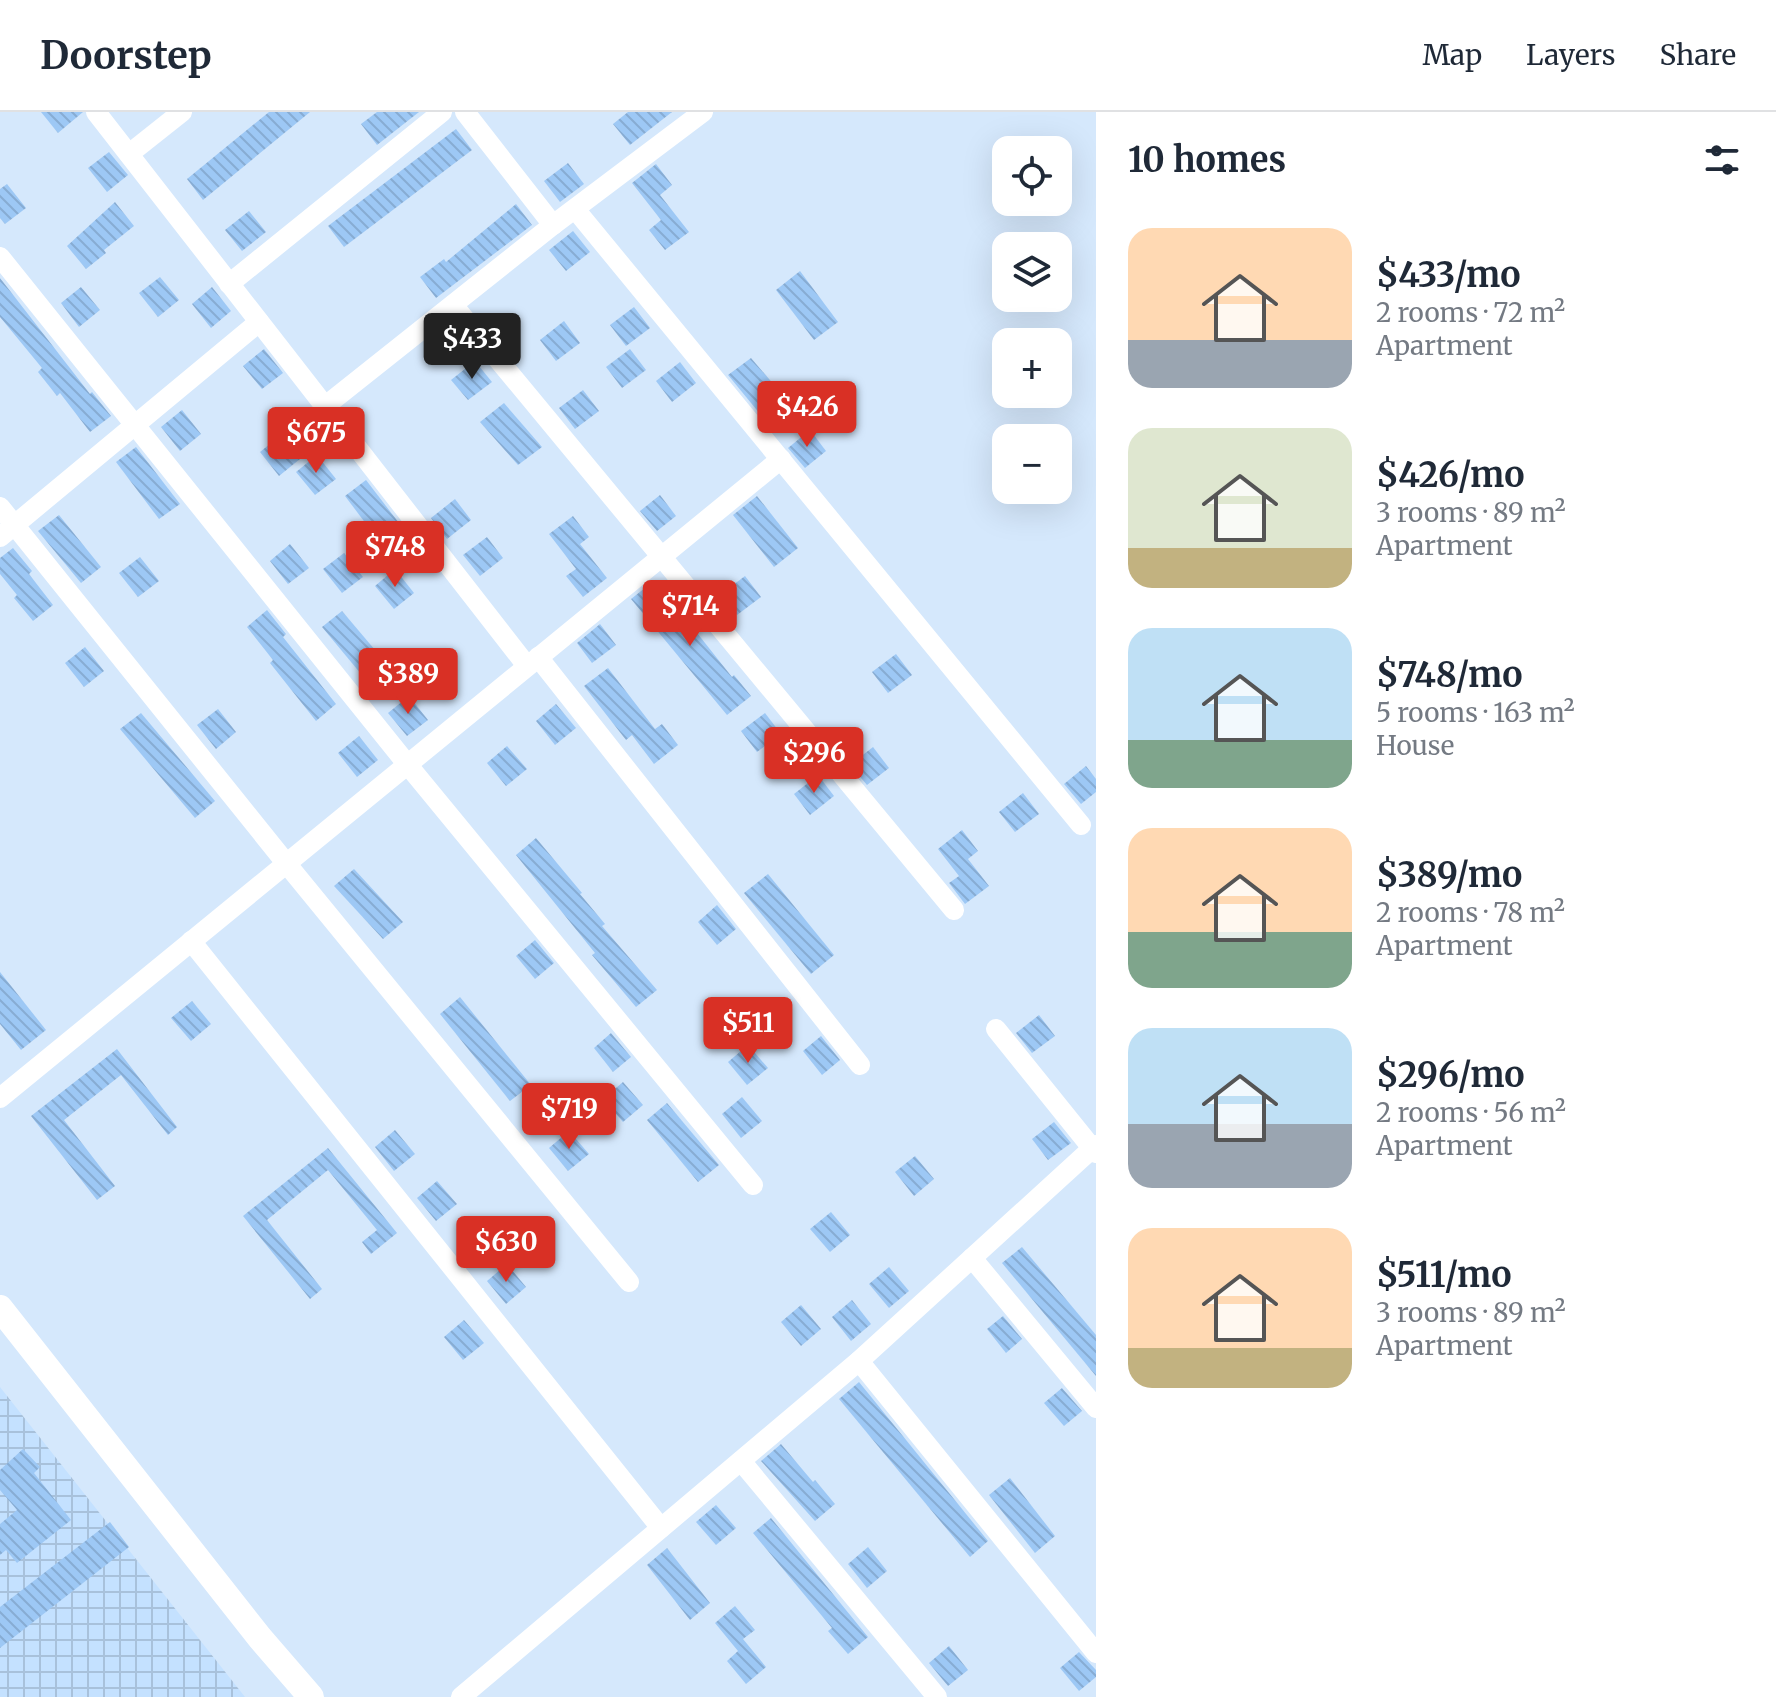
<!DOCTYPE html>
<meta charset="utf-8">
<style>
:root{--surface:#fff;--page:#f2f2f3;--text:#1f2937;--muted:#747a83;--line:#e0e1e3;--accent:#d93025}
body{margin:0;font-family:Merriweather,serif;background:var(--page);color:var(--text);height:100vh;display:flex;flex-direction:column;font-size:30px;white-space:nowrap}
*{box-sizing:border-box;margin:0}
p{font-size:26px;color:var(--muted)}
.icon{flex:none;width:44px;height:44px;fill:none;stroke:currentColor;stroke-width:2;stroke-linecap:round;stroke-linejoin:round}
.map{position:relative;flex:1;overflow:hidden}
.panel{display:flex;flex-direction:column;background:var(--surface);width:680px}
.panel>*{flex:none}
.controls{position:absolute;left:992px;top:24px;display:grid;gap:16px}
.controls a{display:grid;place-items:center;width:80px;height:80px;border-radius:16px;background:var(--surface);box-shadow:0 8px 32px #0002;font-size:40px}
.price{position:absolute;translate:-50% -68px;padding:0 18px;border-radius:8px;background:var(--accent);color:#fff;font-size:26px;line-height:52px;filter:drop-shadow(0 2px 4px #0008)}
.price::after{content:'';position:absolute;left:50%;top:48px;width:24px;height:18px;margin-left:-12px;background:inherit;clip-path:polygon(0 0,100% 0,50% 100%)}
.price.active{background:#222;color:#fff}
ul{padding:0;list-style:none}
li{display:flex;align-items:center;gap:24px;height:200px;padding:0 32px}
li span{display:grid;place-items:center;flex:none;width:224px;height:160px;border-radius:24px;color:#555}
li>.icon{margin-inline-start:auto}
span .icon{width:96px;height:96px;fill:#fffc;stroke-width:1}
li b{font-size:34px}
h2{display:flex;justify-content:space-between;align-items:center;height:96px;padding:0 32px;font-size:34px}
header{display:flex;align-items:center;gap:48px;box-sizing:border-box;height:112px;padding:0 40px;background:var(--surface);border-bottom:2px solid var(--line)}
header strong{font-size:38px}
nav{display:flex;gap:44px;margin-inline-start:auto;font-size:28px}
main{display:flex;flex:1;min-height:0}
.map>svg:first-child{display:block}
</style>
<header>
<strong>Doorstep</strong>
<nav><a>Map</a><a>Layers</a><a>Share</a></nav>
</header>
<main>
<div class="map">
<svg width="1096" height="1585" viewBox="0 0 1096 1585">
<defs>
<pattern id="industrial-grid" width="8" height="8" patternUnits="userSpaceOnUse" patternTransform="scale(2)"><rect width="8" height="8" fill="#c4e1ff"/><path d="M0 4h8M4 0v8" fill="none" stroke="#a8c1db"/></pattern>
<pattern id="building-back-hatch" width="6" height="6" patternUnits="userSpaceOnUse" patternTransform="scale(2)"><rect width="6" height="6" fill="#9dc8f5"/><path d="M-1 5l2 2M0 0l6 6M5-1l2 2" fill="none" stroke="#87acd3"/></pattern>
</defs>
<rect width="100%" height="100%" fill="#d5e8fc"/>
<polygon fill="url(#industrial-grid)" points="0,1275 245,1585 0,1585"/>
<g fill="url(#building-back-hatch)">
<polygon points="41,0 83,0 58,21"/>
<polygon points="269,0 310,0 203,88 187,67"/>
<polygon points="377,0 419,0 377,33 361,12"/>
<polygon points="628,0 672,0 630,33 613,12"/>
<polygon points="456,17 472,38 344,135 328,114"/>
<polygon points="109,40 128,63 107,80 88,56"/>
<polygon points="568,51 584,72 560,90 544,69"/>
<polygon points="656,52 672,73 660,83 689,120 665,138 649,118 661,108 632,71"/>
<polygon points="7,72 26,96 5,112 0,106 0,77"/>
<polygon points="115,90 134,114 104,138 106,141 86,157 67,134"/>
<polygon points="516,92 532,113 436,186 420,165 444,147 446,150"/>
<polygon points="249,99 266,120 242,139 225,118"/>
<polygon points="573,119 590,140 566,159 549,138"/>
<polygon points="800,159 838,210 814,228 776,178"/>
<polygon points="160,165 179,188 158,205 139,181"/>
<polygon points="0,166 90,282 92,280 111,304 90,320 60,281 57,284 38,260 42,256 0,205"/>
<polygon points="81,175 100,198 79,215 61,191"/>
<polygon points="212,175 231,199 211,216 192,192"/>
<polygon points="634,195 650,216 626,234 610,213"/>
<polygon points="564,209 580,231 556,249 540,228"/>
<polygon points="264,237 283,261 262,277 243,254"/>
<polygon points="630,237 646,258 622,276 606,255"/>
<polygon points="751,246 798,301 774,319 728,263"/>
<polygon points="475,249 492,270 468,288 451,268"/>
<polygon points="680,250 696,271 672,290 656,269"/>
<polygon points="583,278 599,299 575,317 559,296"/>
<polygon points="504,291 542,335 518,353 480,310"/>
<polygon points="182,298 201,322 180,339 161,315"/>
<polygon points="810,318 826,339 805,356 788,336"/>
<polygon points="281,323 300,347 279,364 260,340"/>
<polygon points="136,335 180,392 159,407 116,350"/>
<polygon points="317,343 336,367 315,383 296,360"/>
<polygon points="366,368 409,424 388,441 345,384"/>
<polygon points="660,383 676,404 657,419 640,399"/>
<polygon points="757,384 798,436 774,455 733,403"/>
<polygon points="455,387 471,408 447,427 431,406"/>
<polygon points="59,403 101,455 81,471 38,419"/>
<polygon points="573,404 589,425 580,432 607,466 583,485 566,464 576,457 549,422"/>
<polygon points="487,425 503,446 480,464 463,443"/>
<polygon points="290,432 309,456 288,472 270,449"/>
<polygon points="13,436 32,459 29,462 53,493 33,509 14,486 17,483 0,462 0,446"/>
<polygon points="344,441 363,465 342,481 323,457"/>
<polygon points="140,445 159,469 138,485 119,461"/>
<polygon points="395,457 414,481 394,497 375,474"/>
<polygon points="745,464 761,485 737,503 721,482"/>
<polygon points="655,468 732,565 734,563 751,584 727,603 631,487"/>
<polygon points="267,498 286,522 283,525 336,592 316,609 270,551 273,548 247,515"/>
<polygon points="342,499 392,558 371,574 322,515"/>
<polygon points="600,512 616,533 592,551 577,531"/>
<polygon points="85,535 104,559 84,575 65,551"/>
<polygon points="896,542 912,563 888,581 872,560"/>
<polygon points="608,556 655,617 662,612 678,633 654,652 632,623 626,628 584,574"/>
<polygon points="409,584 428,608 407,624 388,601"/>
<polygon points="556,592 576,616 555,633 536,609"/>
<polygon points="218,597 236,620 216,637 197,613"/>
<polygon points="141,601 215,689 195,706 120,617"/>
<polygon points="765,601 781,622 757,640 741,619"/>
<polygon points="359,624 378,648 357,665 338,641"/>
<polygon points="507,634 527,657 506,674 487,651"/>
<polygon points="873,635 889,656 867,673 850,653"/>
<polygon points="1086,654 1096,667 1096,680 1081,692 1064,672"/>
<polygon points="818,663 834,684 810,703 794,682"/>
<polygon points="1023,681 1039,702 1015,720 999,700"/>
<polygon points="962,718 978,739 968,747 989,774 965,792 949,771 959,764 938,737"/>
<polygon points="536,726 582,781 580,782 605,812 602,814 657,878 636,895 592,843 595,841 516,743"/>
<polygon points="354,757 403,810 383,827 334,774"/>
<polygon points="768,762 834,843 811,862 744,781"/>
<polygon points="717,793 736,817 717,833 698,810"/>
<polygon points="535,828 554,851 535,867 516,844"/>
<polygon points="0,860 46,918 21,938 0,912"/>
<polygon points="460,885 531,973 510,989 440,902"/>
<polygon points="192,889 211,912 191,929 171,906"/>
<polygon points="1039,903 1055,924 1032,941 1016,921"/>
<polygon points="611,921 631,945 613,960 594,936"/>
<polygon points="821,924 840,948 822,963 803,939"/>
<polygon points="748,933 768,956 747,973 728,950"/>
<polygon points="117,937 177,1015 168,1023 121,963 64,1008 115,1074 97,1088 31,1004"/>
<polygon points="623,970 643,993 623,1010 603,987"/>
<polygon points="742,985 762,1009 741,1026 722,1002"/>
<polygon points="667,991 719,1053 698,1070 647,1008"/>
<polygon points="1054,1010 1071,1031 1048,1048 1032,1027"/>
<polygon points="395,1018 415,1042 394,1059 375,1035"/>
<polygon points="569,1019 589,1042 568,1059 549,1036"/>
<polygon points="328,1036 397,1121 371,1142 362,1130 377,1118 328,1058 267,1108 322,1177 310,1187 243,1104"/>
<polygon points="915,1044 934,1067 914,1084 895,1060"/>
<polygon points="437,1069 457,1092 436,1109 417,1086"/>
<polygon points="831,1100 850,1123 830,1140 810,1117"/>
<polygon points="1022,1135 1096,1223 1096,1264 1002,1151"/>
<polygon points="507,1152 526,1175 506,1192 487,1169"/>
<polygon points="889,1155 909,1179 889,1196 869,1172"/>
<polygon points="852,1188 871,1212 851,1229 832,1205"/>
<polygon points="801,1193 821,1217 801,1234 781,1210"/>
<polygon points="1003,1204 1022,1227 1006,1241 987,1217"/>
<polygon points="464,1208 484,1231 463,1248 444,1225"/>
<polygon points="859,1270 988,1429 970,1445 839,1287"/>
<polygon points="1062,1276 1082,1299 1064,1314 1044,1291"/>
<polygon points="781,1332 813,1370 815,1368 835,1392 815,1409 761,1349"/>
<polygon points="23,1337 40,1355 34,1361 71,1408 17,1451 6,1438 0,1443 0,1412 17,1398 0,1378 0,1358"/>
<polygon points="1010,1366 1055,1424 1035,1441 989,1383"/>
<polygon points="716,1393 736,1416 716,1433 696,1410"/>
<polygon points="771,1406 868,1525 848,1542 828,1519 832,1516 753,1421"/>
<polygon points="110,1410 129,1435 0,1536 0,1495"/>
<polygon points="868,1435 887,1459 867,1476 848,1452"/>
<polygon points="667,1436 710,1491 690,1508 647,1453"/>
<polygon points="735,1494 755,1518 743,1527 766,1555 746,1572 727,1549 738,1539 715,1511"/>
<polygon points="949,1534 968,1558 948,1574 929,1551"/>
<polygon points="1079,1540 1096,1558 1096,1565 1079,1579 1060,1556"/>
</g>
<g fill="none" stroke-linecap="round" stroke-linejoin="round">
<g stroke="#fff" stroke-width="20">
<polyline points="96,0 527,554"/>
<polyline points="465,0 553,113"/>
<polyline points="129,42 182,0"/>
<polyline points="575,97 1081,713"/>
<polyline points="0,145 407,652 753,1073"/>
<polyline points="229,172 442,0"/>
<polyline points="453,193 954,798"/>
<polyline points="324,295 553,113 703,0"/>
<polyline points="0,395 286,751 629,1170"/>
<polyline points="0,425 259,210"/>
<polyline points="538,545 860,953"/>
<polyline points="191,829 661,1416"/>
<polyline points="996,917 1096,1041"/>
<polyline points="0,986 781,347"/>
<polyline points="972,1146 1096,1296"/>
<polyline points="859,1249 1096,1541"/>
<polyline points="741,1349 937,1585"/>
<polyline points="461,1585 859,1249 1096,1033"/>
</g>
<polyline stroke="#fff" stroke-width="26" points="0,1196 260,1526 311,1585"/>
</g>
</svg>
<div class="controls">
<a><svg class="icon" aria-label="locate" viewBox="0 0 24 24"><circle cx="12" cy="12" r="6"/><path d="M12 2v4M12 18v4M2 12h4M18 12h4"/></svg></a>
<a><svg class="icon" aria-label="layers" viewBox="0 0 24 24"><path d="M12 4l9 5-9 5-9-5zM3 14l9 5 9-5"/></svg></a>
<a>+</a>
<a>−</a>
</div>
<b class="price active" style="left:472px;top:269px">$433</b>
<b class="price" style="left:807px;top:337px">$426</b>
<b class="price" style="left:316px;top:363px">$675</b>
<b class="price" style="left:395px;top:477px">$748</b>
<b class="price" style="left:690px;top:536px">$714</b>
<b class="price" style="left:408px;top:604px">$389</b>
<b class="price" style="left:814px;top:683px">$296</b>
<b class="price" style="left:748px;top:953px">$511</b>
<b class="price" style="left:569px;top:1039px">$719</b>
<b class="price" style="left:506px;top:1172px">$630</b>
</div>
<section class="panel">
<h2>10 homes<svg class="icon" aria-label="filters" viewBox="0 0 24 24"><path d="M4 7h16M4 17h16"/><circle cx="9" cy="7" r="2"/><circle cx="15" cy="17" r="2"/></svg></h2>
<ul>
<li><span style="background:linear-gradient(#ffd9b3 70%,#9aa5b1 0)"><svg class="icon" aria-label="home" viewBox="0 0 24 24"><path d="M3 11l9-7 9 7M6 9v11h12V9"/></svg></span><div><b>$433/mo</b><p>2 rooms · 72 m²</p><p>Apartment</p></div></li>
<li><span style="background:linear-gradient(#dfe7d0 75%,#c2b280 0)"><svg class="icon" aria-label="home" viewBox="0 0 24 24"><path d="M3 11l9-7 9 7M6 9v11h12V9"/></svg></span><div><b>$426/mo</b><p>3 rooms · 89 m²</p><p>Apartment</p></div></li>
<li><span style="background:linear-gradient(#bfe0f5 70%,#7fa58c 0)"><svg class="icon" aria-label="home" viewBox="0 0 24 24"><path d="M3 11l9-7 9 7M6 9v11h12V9"/></svg></span><div><b>$748/mo</b><p>5 rooms · 163 m²</p><p>House</p></div></li>
<li><span style="background:linear-gradient(#ffd9b3 65%,#7fa58c 0)"><svg class="icon" aria-label="home" viewBox="0 0 24 24"><path d="M3 11l9-7 9 7M6 9v11h12V9"/></svg></span><div><b>$389/mo</b><p>2 rooms · 78 m²</p><p>Apartment</p></div></li>
<li><span style="background:linear-gradient(#bfe0f5 60%,#9aa5b1 0)"><svg class="icon" aria-label="home" viewBox="0 0 24 24"><path d="M3 11l9-7 9 7M6 9v11h12V9"/></svg></span><div><b>$296/mo</b><p>2 rooms · 56 m²</p><p>Apartment</p></div></li>
<li><span style="background:linear-gradient(#ffd9b3 75%,#c2b280 0)"><svg class="icon" aria-label="home" viewBox="0 0 24 24"><path d="M3 11l9-7 9 7M6 9v11h12V9"/></svg></span><div><b>$511/mo</b><p>3 rooms · 89 m²</p><p>Apartment</p></div></li>
</ul>
</section>
</main>
